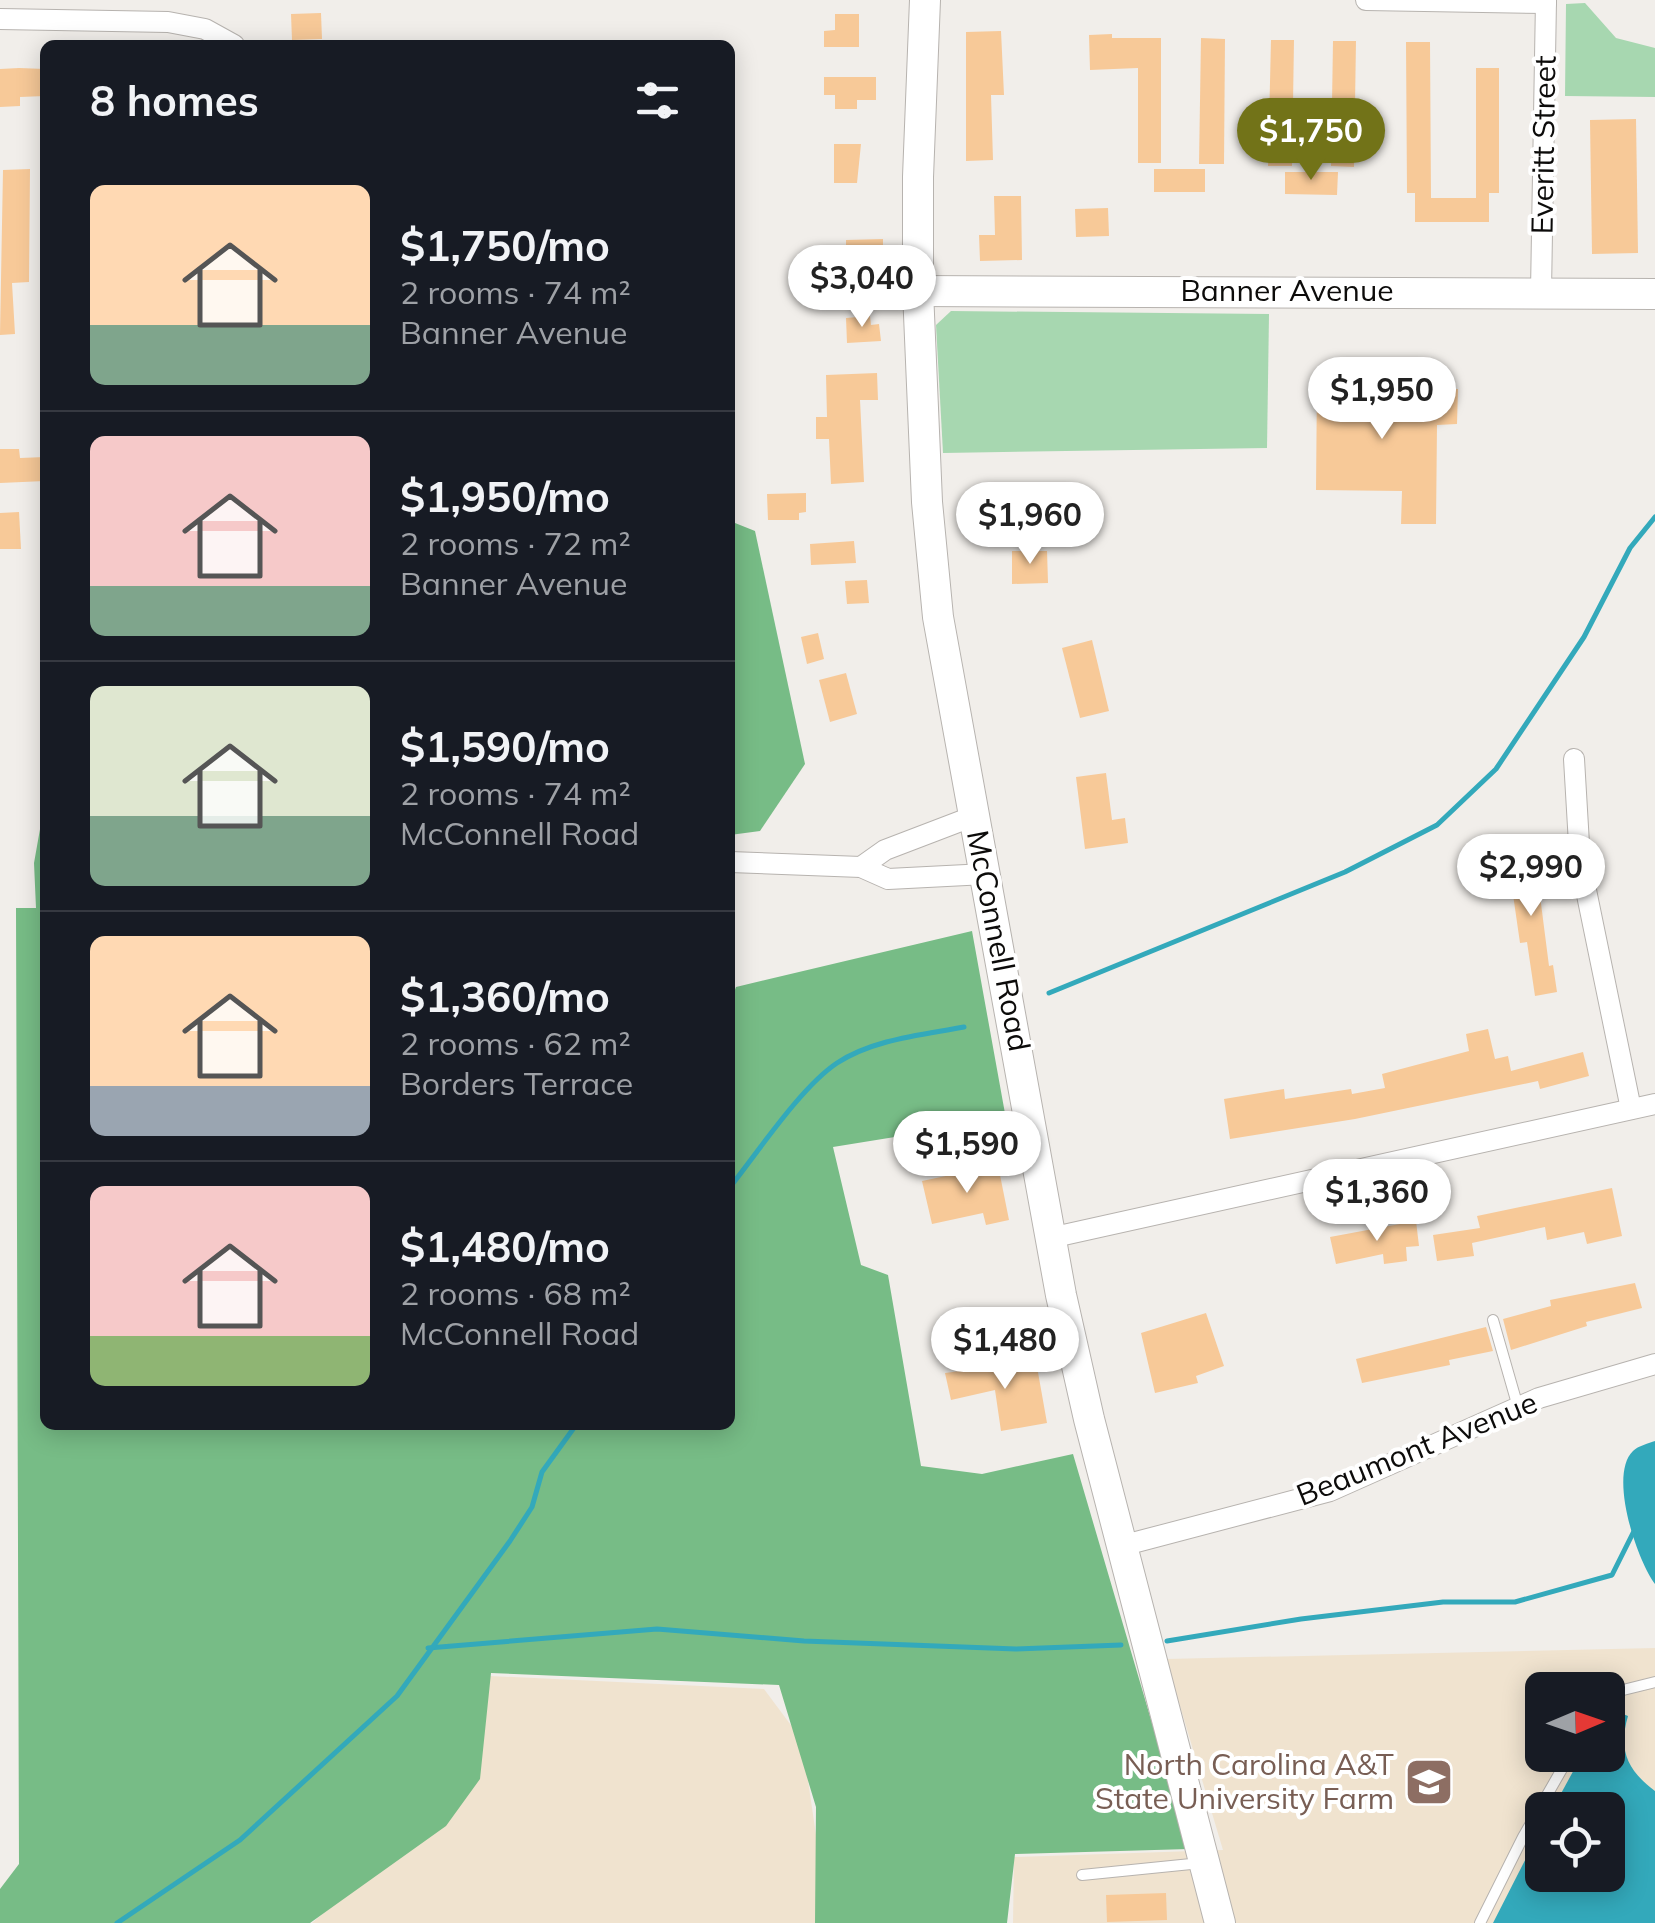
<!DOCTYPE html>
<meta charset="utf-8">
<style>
:root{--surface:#171b24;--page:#242831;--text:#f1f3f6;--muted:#9ea1a6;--line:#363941;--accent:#727318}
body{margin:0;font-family:Mulish,sans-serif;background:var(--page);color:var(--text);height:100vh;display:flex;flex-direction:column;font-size:38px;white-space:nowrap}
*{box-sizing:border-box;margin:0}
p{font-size:32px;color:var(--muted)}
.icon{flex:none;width:55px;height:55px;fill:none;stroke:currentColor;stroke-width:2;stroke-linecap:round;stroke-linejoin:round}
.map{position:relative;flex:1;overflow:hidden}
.details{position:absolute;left:40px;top:40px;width:695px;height:1390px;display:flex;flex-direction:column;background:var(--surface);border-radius:15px;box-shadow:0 5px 25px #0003}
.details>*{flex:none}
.needle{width:65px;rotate:88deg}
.controls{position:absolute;left:1525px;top:1672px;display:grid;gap:20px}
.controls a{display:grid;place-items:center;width:100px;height:100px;border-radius:15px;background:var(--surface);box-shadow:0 5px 25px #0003;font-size:50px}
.price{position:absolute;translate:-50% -85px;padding:0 22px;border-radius:35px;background:#fff;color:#222;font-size:32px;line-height:65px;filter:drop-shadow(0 2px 5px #0008)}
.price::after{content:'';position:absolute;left:50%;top:60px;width:30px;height:22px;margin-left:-15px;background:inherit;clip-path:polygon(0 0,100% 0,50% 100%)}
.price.current{background:var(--accent);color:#fff}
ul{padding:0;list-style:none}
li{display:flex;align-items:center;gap:30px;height:250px;padding:0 50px}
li+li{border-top:2px solid var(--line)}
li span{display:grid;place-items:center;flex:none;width:280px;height:200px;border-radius:15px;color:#555}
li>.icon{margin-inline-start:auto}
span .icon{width:120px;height:120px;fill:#fffc;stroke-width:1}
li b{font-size:42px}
h2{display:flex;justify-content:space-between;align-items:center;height:120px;padding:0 50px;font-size:42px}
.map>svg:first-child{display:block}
</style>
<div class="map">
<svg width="1655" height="1923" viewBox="0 0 1655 1923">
<rect width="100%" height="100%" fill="#f1eeea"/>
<g fill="#f0e3cf" fill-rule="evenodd">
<path d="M1655,1648V1923H1013L1014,1857L1223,1850L1166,1659ZM1542,1690H1608V1755H1542ZM1542,1810H1608V1875H1542Z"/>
<polygon points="448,1674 764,1689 802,1740 829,1923 312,1923 407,1840"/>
</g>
<g fill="#a7d7b0">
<polygon points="1585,3 1616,38 1655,48 1655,97 1565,96 1566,4"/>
<polygon points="951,311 1269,314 1267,448 943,453 936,325"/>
</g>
<g fill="#77bc86">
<polygon points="730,521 755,531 805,764 760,831 730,835"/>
<polygon points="45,801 45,1425 730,1425 730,1003 736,987 972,931 1006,1119 833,1147 861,1265 888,1275 921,1466 982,1474 1073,1454 1189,1849 1015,1854 1007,1923 815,1923 816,1807 779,1685 491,1673 480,1779 446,1826 310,1923 0,1923 0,1889 19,1864 16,908 36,908 34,863"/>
</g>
<g fill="#33a9bb">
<path d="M1655,1441V1584C1637,1560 1608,1475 1633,1451C1638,1446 1649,1443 1655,1441Z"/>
<path d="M1613,1710L1628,1716C1618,1750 1627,1770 1655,1791V1923H1493L1542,1827V1875H1608V1810H1552L1582,1755H1608V1719Z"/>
</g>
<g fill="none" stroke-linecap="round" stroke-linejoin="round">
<g stroke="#33a9bb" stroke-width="5">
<polyline points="1049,993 1345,872 1437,825 1496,769 1584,637 1630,548 1655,517"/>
<path d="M730,1187C758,1152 801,1087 837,1063C874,1039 922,1035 964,1027"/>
<polyline points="1167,1641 1301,1619 1443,1602 1515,1602 1612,1575 1634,1531"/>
<polyline points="428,1648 657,1629 804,1641 1016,1649 1121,1645"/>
<polyline points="117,1923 240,1840 397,1696 510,1541 532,1507 542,1472 576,1425"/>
</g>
</g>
<g fill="#f7c998">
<polygon points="321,13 322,39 292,40 291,14"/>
<polygon points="835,14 859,14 859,47 824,47 824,31 835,30"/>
<polygon points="1001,31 1004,95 991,95 993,160 966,161 966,32"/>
<polygon points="1112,34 1112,38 1161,38 1161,163 1138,163 1138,68 1090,70 1089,35"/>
<polygon points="1201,38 1225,39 1224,164 1199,164"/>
<polygon points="1271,40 1294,40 1292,166 1268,166"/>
<polygon points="1333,41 1356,41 1354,167 1331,166"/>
<polygon points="1406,42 1430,42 1431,198 1476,198 1476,68 1499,68 1499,193 1489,193 1489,222 1415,222 1415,193 1407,193"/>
<polygon points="19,68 45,69 45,96 20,97 20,106 0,107 0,69"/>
<polygon points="824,77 876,77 876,100 857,100 857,109 835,109 835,95 824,95"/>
<polygon points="1636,119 1638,253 1592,254 1590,120"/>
<polygon points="834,144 861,144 857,183 834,183"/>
<polygon points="30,169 29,282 12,283 15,334 0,335 3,170"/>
<rect x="1154" y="169" width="51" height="23"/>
<polygon points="1285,172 1338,172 1337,195 1285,194"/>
<polygon points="994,196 1021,196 1022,260 980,261 979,235 995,235"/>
<polygon points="1108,208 1109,236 1076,237 1075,209"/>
<polygon points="883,239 883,264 846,264 846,240"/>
<polygon points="870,316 871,325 879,324 881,341 847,343 846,318"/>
<polygon points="877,373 878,400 860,400 864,482 831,484 829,439 816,439 816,417 827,417 826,375"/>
<polygon points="1317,380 1389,381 1389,387 1401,387 1401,401 1429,401 1429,389 1458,389 1457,424 1437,425 1436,524 1401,524 1402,491 1316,490"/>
<polygon points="0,449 19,449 20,458 45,457 45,481 0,483"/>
<polygon points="806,493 806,512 799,513 799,520 768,520 767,494"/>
<polygon points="19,512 21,549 0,549 0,513"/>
<polygon points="854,541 856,563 811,565 810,544"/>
<polygon points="1012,551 1047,551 1048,583 1012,584"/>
<polygon points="867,580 869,603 847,604 845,581"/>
<polygon points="818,633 824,659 807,664 801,637"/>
<polygon points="1092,640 1109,711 1080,718 1062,648"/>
<polygon points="846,673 857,714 830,722 819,680"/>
<polygon points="1106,773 1112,820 1125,818 1128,843 1085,849 1076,777"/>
<polygon points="1534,849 1549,966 1553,965 1557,992 1535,996 1527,942 1520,943 1507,853"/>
<polygon points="1488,1029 1495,1059 1508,1056 1511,1071 1583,1052 1589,1076 1540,1089 1538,1081 1355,1119 1230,1139 1224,1099 1284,1089 1285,1099 1351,1089 1352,1094 1385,1088 1382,1074 1469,1051 1466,1034"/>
<polygon points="998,1165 1009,1220 986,1225 983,1213 932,1224 922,1181"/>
<polygon points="1612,1188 1622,1236 1587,1244 1584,1232 1547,1240 1545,1227 1472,1243 1474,1256 1437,1261 1433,1235 1480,1228 1477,1216"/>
<polygon points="1416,1221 1419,1246 1406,1247 1407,1261 1384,1264 1383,1254 1336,1264 1330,1237"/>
<polygon points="1635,1283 1642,1308 1586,1322 1587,1326 1511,1350 1503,1319 1551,1306 1550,1300"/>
<polygon points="1206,1313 1224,1366 1196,1376 1198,1383 1155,1393 1141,1333"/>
<polygon points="1486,1327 1493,1351 1449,1360 1450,1365 1362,1383 1356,1359"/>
<polygon points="1036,1361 1047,1423 1001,1431 995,1390 951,1400 945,1373"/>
<polygon points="1166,1893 1167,1920 1107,1922 1106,1895"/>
</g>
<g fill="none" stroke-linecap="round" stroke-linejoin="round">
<g stroke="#b7b3af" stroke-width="12">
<g id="lane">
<polyline points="938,1170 1029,1148"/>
<polyline points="1493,1320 1518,1407"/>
<polyline points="1608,1701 1615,1692 1655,1682"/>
<polyline points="1082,1875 1201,1863"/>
<polyline points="1480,1923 1523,1837 1570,1755"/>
</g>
</g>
<g stroke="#b7b3af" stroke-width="22">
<g id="street">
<polyline points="1366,0 1546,3"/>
<polyline points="0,19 168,22 205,29 234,45"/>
<polyline points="1541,291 1546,0"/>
<polyline points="1574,759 1580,861 1631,1109"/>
<polyline points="730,862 861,867 888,879 986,874"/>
<polyline points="861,867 885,850 974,816"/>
<polyline points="1050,1238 1655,1104"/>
<polyline points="1121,1546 1330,1491 1539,1398 1655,1364"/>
</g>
</g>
<g stroke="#b7b3af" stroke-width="32">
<g id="secondary">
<polyline points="925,0 918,177 918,291 927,502 938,617 1061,1295 1089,1419 1220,1923"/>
<polyline points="918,291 1655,294"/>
</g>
</g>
<use href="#lane" stroke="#fff" stroke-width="10"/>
<use href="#street" stroke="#fff" stroke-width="20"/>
<use href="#secondary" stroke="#fff" stroke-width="30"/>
</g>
<defs>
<g id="university-square" transform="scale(2.5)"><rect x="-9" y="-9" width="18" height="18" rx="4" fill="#8d6e63" stroke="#fff"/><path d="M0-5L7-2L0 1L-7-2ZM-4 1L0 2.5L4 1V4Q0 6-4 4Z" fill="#fff"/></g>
</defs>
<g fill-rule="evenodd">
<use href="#university-square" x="1429" y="1782"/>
</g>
<g text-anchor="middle" stroke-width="8" stroke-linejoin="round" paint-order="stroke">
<g font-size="30" fill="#0c0b0a" stroke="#fff">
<text transform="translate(1544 145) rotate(-89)" y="10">Everitt Street</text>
<text x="1287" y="301">Banner Avenue</text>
<text transform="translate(998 941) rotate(79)" y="10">McConnell Road</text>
<text transform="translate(1417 1449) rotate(-22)" y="10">Beaumont Avenue</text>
</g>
<g font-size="30" fill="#785e54" stroke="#fff" text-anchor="end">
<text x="1394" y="1775">North Carolina A&amp;T<tspan x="1394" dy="34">State University Farm</tspan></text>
</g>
</g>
</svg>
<div class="controls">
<a><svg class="needle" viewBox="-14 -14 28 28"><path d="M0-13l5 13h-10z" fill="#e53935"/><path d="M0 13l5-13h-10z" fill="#9ea1a6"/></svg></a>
<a><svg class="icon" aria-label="locate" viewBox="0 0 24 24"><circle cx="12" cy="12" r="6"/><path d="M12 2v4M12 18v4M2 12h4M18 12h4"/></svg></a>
</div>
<b class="price current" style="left:1311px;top:183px">$1,750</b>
<b class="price" style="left:862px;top:330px">$3,040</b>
<b class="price" style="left:1382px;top:442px">$1,950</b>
<b class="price" style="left:1030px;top:567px">$1,960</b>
<b class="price" style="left:1531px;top:919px">$2,990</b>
<b class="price" style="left:967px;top:1196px">$1,590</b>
<b class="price" style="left:1377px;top:1244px">$1,360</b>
<b class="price" style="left:1005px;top:1392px">$1,480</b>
<section class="details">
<h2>8 homes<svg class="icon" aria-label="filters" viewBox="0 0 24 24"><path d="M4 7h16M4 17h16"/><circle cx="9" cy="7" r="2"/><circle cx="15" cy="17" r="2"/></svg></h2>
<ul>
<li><span style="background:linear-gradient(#ffd9b3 70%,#7fa58c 0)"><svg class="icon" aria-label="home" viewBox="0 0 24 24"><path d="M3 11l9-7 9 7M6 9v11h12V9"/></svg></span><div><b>$1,750/mo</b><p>2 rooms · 74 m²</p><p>Banner Avenue</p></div></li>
<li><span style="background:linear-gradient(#f6c9c9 75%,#7fa58c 0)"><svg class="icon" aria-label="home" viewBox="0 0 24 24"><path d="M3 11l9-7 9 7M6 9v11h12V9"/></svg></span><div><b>$1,950/mo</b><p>2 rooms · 72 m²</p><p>Banner Avenue</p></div></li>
<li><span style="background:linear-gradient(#dfe7d0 65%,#7fa58c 0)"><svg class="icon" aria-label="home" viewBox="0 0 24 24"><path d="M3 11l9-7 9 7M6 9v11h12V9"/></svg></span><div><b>$1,590/mo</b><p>2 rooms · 74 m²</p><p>McConnell Road</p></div></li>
<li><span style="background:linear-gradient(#ffd9b3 75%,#9aa5b1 0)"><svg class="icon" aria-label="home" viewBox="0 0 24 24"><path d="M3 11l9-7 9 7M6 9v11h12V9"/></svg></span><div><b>$1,360/mo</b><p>2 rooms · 62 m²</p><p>Borders Terrace</p></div></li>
<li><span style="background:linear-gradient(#f6c9c9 75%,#8fb573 0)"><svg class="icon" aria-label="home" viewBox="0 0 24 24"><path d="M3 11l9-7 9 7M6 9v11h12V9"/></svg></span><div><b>$1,480/mo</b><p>2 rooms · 68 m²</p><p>McConnell Road</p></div></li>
</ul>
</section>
</div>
